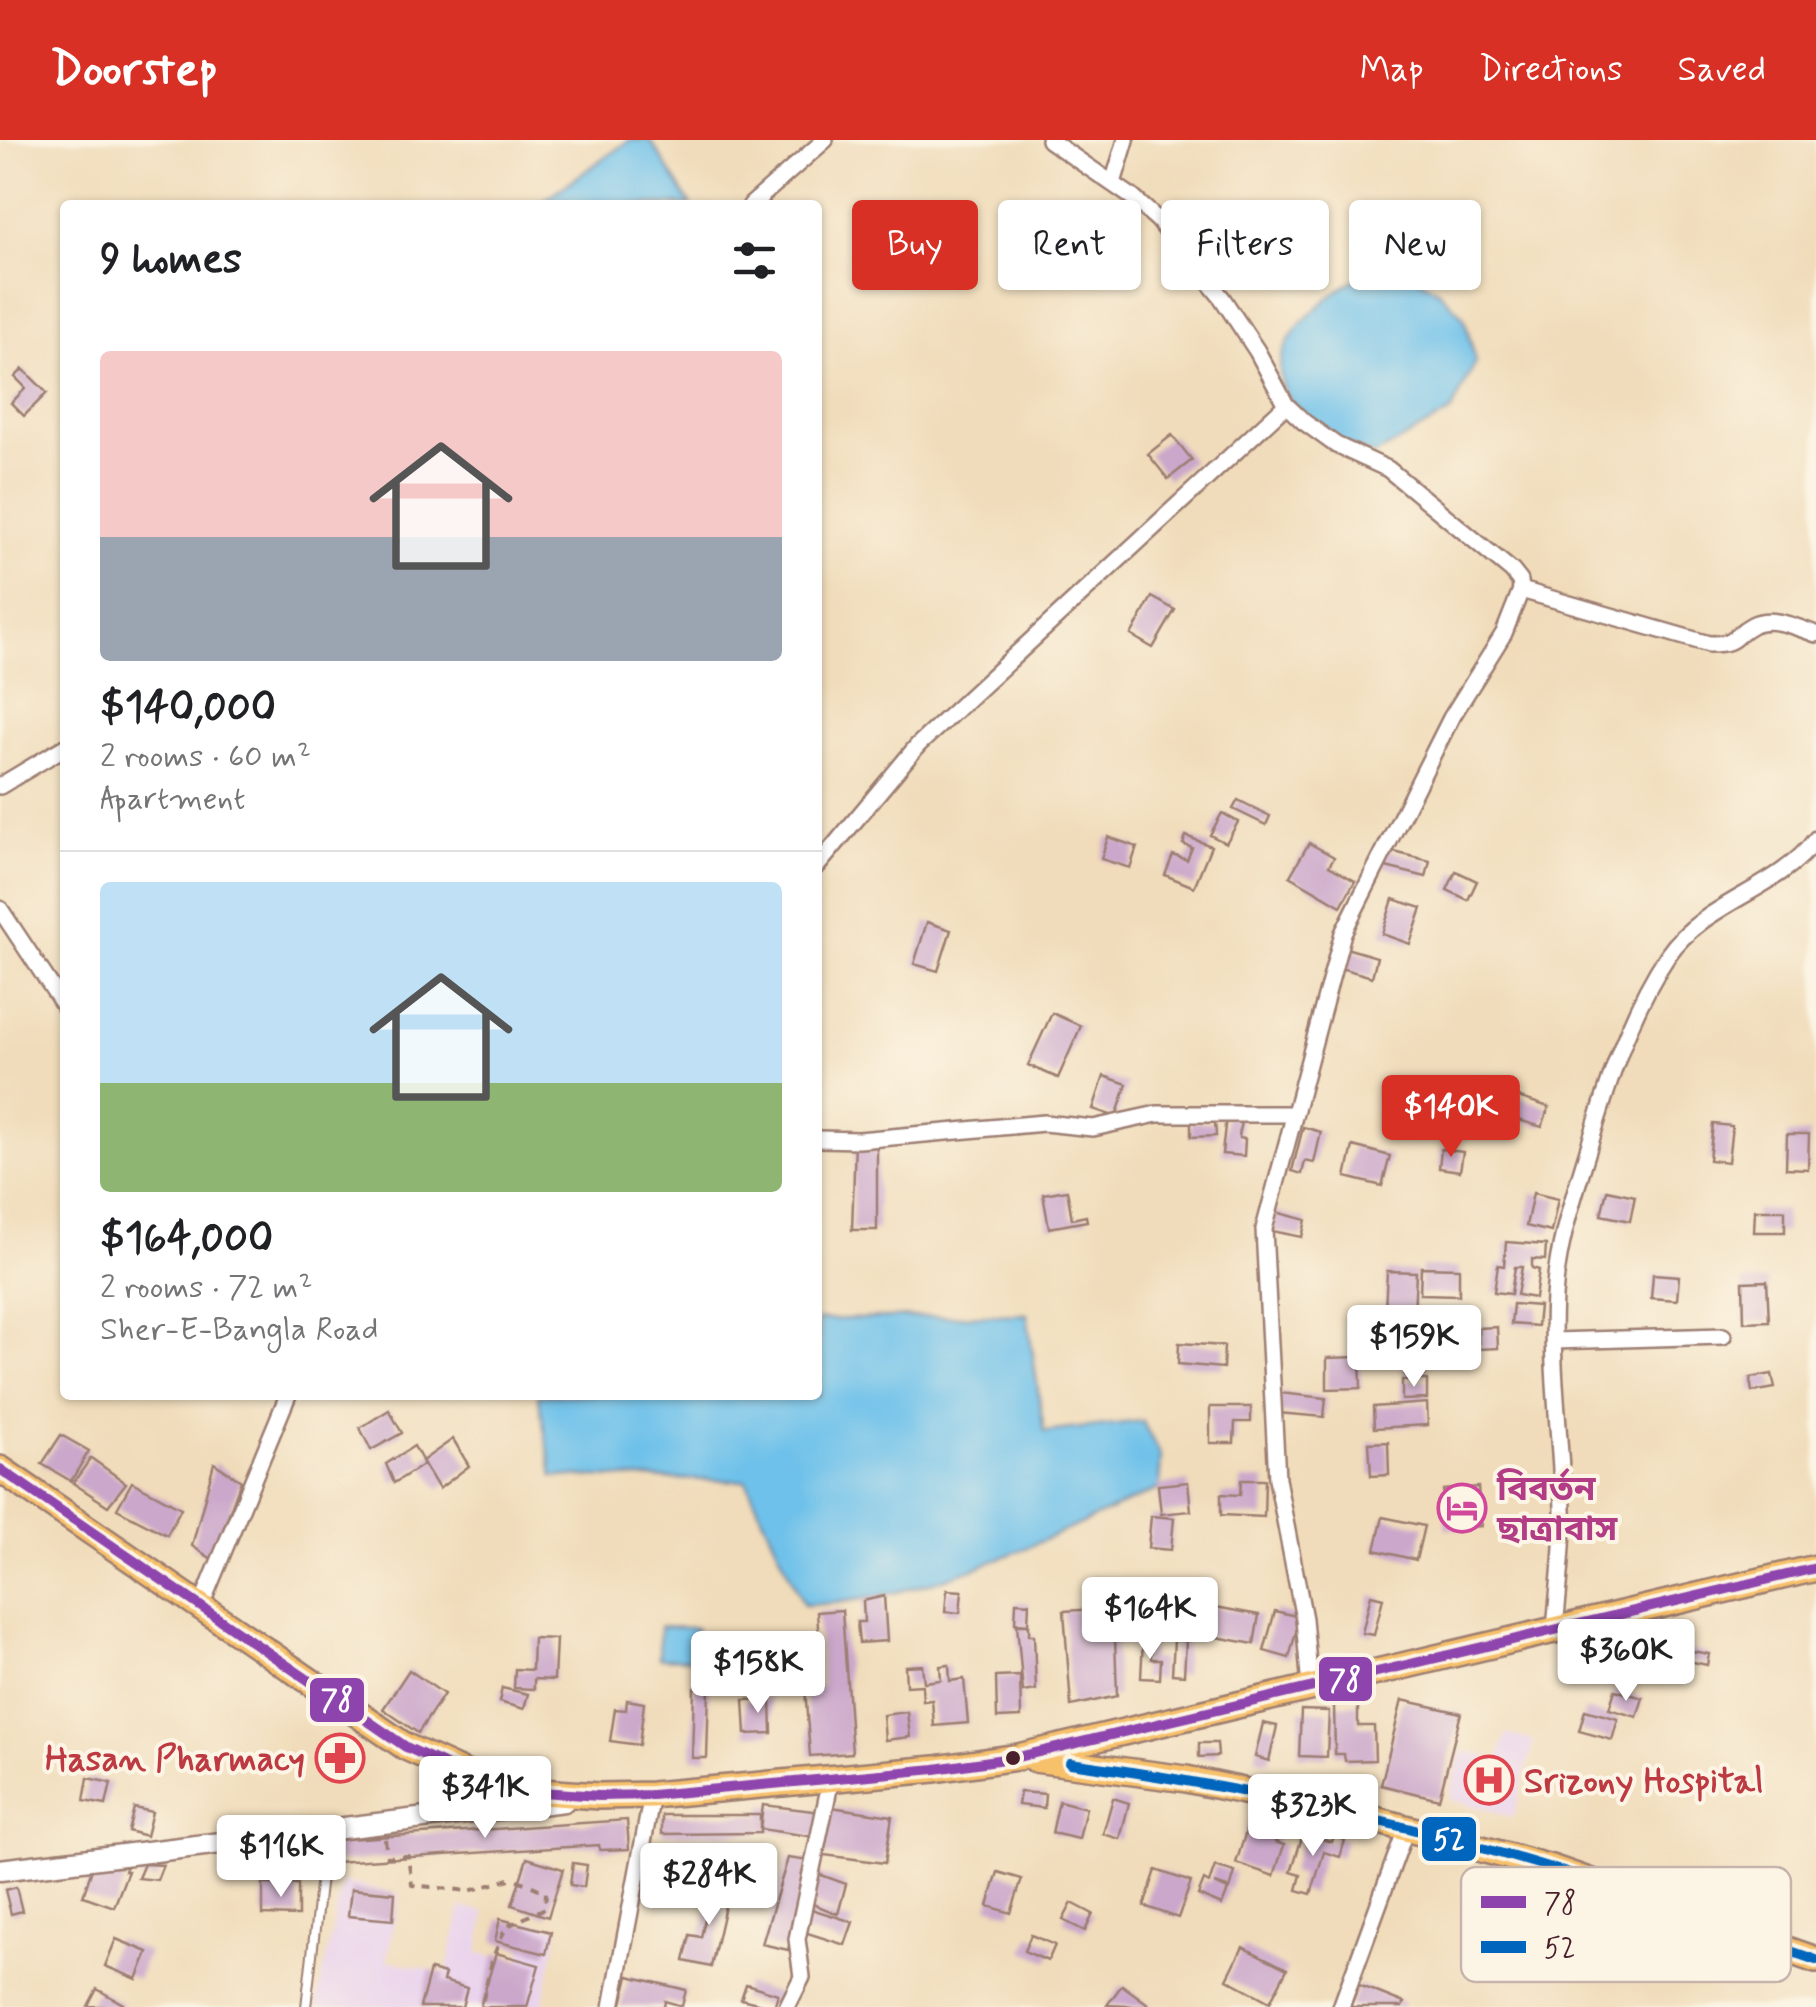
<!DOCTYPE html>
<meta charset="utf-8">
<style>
:root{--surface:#fff;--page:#f6f6f6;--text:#202124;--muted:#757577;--line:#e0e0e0;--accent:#d93025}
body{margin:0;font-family:Mynerve,"Noto Sans Bengali",sans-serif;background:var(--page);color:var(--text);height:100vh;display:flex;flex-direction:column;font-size:38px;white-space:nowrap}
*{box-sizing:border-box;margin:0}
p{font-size:32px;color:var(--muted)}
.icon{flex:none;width:55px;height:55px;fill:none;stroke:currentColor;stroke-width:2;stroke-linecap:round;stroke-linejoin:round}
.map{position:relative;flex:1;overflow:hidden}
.drawer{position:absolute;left:60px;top:60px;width:762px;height:1200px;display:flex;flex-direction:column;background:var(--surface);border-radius:10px;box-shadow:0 2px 8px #0004}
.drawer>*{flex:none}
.guide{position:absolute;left:852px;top:60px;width:812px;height:90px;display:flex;gap:20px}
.price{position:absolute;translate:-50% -85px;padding:0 22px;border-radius:10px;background:#fff;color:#222;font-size:32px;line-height:65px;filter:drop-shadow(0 2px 5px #0008)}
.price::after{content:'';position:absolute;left:50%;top:60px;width:30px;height:22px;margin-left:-15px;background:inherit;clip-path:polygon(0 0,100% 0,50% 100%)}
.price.active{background:var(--accent);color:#fff}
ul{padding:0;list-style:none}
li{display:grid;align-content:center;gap:20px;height:530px;padding:0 40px}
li+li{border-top:2px solid var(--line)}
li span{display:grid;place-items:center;height:310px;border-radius:10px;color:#555}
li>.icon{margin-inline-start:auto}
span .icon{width:180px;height:180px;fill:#fffc;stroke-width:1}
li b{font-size:42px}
h2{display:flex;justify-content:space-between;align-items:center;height:120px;padding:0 40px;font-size:42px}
.pill{padding:0 35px;border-radius:10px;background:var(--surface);box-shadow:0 2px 8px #0004;font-size:35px;line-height:90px}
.pill.active{background:var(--accent);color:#fff}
header{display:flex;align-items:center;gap:60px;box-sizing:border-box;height:140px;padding:0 50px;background:var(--accent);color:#fff}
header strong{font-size:48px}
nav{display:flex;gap:55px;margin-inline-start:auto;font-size:35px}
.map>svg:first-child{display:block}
</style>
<header>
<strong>Doorstep</strong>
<nav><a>Map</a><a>Directions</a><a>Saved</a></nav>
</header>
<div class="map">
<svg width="1816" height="1867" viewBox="0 0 1816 1867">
<rect width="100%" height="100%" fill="#fcf5e5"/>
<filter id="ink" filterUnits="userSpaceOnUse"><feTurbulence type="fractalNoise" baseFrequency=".01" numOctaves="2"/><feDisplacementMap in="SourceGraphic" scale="20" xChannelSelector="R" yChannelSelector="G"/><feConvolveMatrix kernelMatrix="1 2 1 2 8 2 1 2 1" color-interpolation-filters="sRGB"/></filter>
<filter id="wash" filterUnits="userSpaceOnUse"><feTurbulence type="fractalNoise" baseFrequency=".0048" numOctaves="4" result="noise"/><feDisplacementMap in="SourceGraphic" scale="40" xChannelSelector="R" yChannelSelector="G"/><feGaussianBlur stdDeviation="2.25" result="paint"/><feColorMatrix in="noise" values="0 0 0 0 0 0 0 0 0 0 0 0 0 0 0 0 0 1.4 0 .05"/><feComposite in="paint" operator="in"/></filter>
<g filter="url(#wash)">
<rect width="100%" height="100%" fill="#f0dcba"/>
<g fill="#e9d2ed">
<polygon points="1506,1594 1534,1601 1513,1677 1449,1659 1462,1610 1498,1620"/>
<polygon points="342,1742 400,1754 387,1820 446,1833 461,1767 485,1772 478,1813 519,1823 529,1782 559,1788 542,1867 316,1867"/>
</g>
<g fill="#6ec1ea" stroke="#5c708a" stroke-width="2.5">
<polygon points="630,0 650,0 691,65 537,65"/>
<path d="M1389,118L1441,153L1464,178L1476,222L1451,272L1375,315C1344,306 1332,298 1307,278C1230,214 1337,149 1389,118Z"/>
<path d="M1027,1174L1044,1292L1142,1281L1161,1316L1159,1349C1045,1398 930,1461 804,1465L746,1341L553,1336L538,1255H818V1180Z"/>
<polygon points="660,1487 695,1488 694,1519 659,1518"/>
</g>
<g id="blocks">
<g fill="#cba7cb">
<polygon points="23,229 47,253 24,276 11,263 26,248 15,237"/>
<polygon points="1172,295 1192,320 1168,339 1148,314"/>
<polygon points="1152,457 1175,470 1153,508 1131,495"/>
<polygon points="1238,660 1270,676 1266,685 1233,669"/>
<polygon points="1222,673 1238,682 1226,703 1210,695"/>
<polygon points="1186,696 1211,706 1194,747 1165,735 1173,715 1187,720 1192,708 1183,704"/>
<polygon points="1108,697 1137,707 1130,728 1101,719"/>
<polygon points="1309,703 1334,717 1329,726 1355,741 1341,766 1290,736"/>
<polygon points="1386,710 1430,721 1426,737 1382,726"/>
<polygon points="1456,731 1477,741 1468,760 1447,750"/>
<polygon points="1393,759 1422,768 1410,804 1382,794"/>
<polygon points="927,782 951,790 938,831 914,824"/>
<polygon points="1346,808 1377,817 1372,837 1340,828"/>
<polygon points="1052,873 1081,886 1058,938 1028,925"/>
<polygon points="1104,936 1127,944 1116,977 1093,969"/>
<polygon points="1512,955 1549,967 1542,987 1505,976"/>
<polygon points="1226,976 1241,978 1239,998 1245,999 1244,1016 1222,1014"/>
<polygon points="1191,982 1215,982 1216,996 1191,997"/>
<polygon points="1713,984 1732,986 1728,1022 1709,1020"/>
<polygon points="1303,987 1321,992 1314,1023 1305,1021 1302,1034 1292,1031"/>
<polygon points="1787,994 1809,994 1808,1029 1786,1028"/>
<polygon points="855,1001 877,1001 877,1090 852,1090"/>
<polygon points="1353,1006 1390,1016 1382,1046 1346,1037"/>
<polygon points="1441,1009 1463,1012 1460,1031 1439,1028"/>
<polygon points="1067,1050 1072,1079 1086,1076 1087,1081 1049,1088 1043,1054"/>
<polygon points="1607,1050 1635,1056 1630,1081 1601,1075"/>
<polygon points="1533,1053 1558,1059 1551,1092 1526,1086"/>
<polygon points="1755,1070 1785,1070 1785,1092 1754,1092"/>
<polygon points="1276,1072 1306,1080 1302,1097 1272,1091"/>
<polygon points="1506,1102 1546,1105 1545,1120 1532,1119 1532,1128 1539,1130 1535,1158 1517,1155 1522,1127 1515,1127 1511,1154 1494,1152 1498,1125 1504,1126"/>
<polygon points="1421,1127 1459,1128 1459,1155 1420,1154"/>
<polygon points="1387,1131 1416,1132 1413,1196 1419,1197 1418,1212 1399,1211 1400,1191 1384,1190"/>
<polygon points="1653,1134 1679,1136 1677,1160 1651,1158"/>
<polygon points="1767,1141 1769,1181 1744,1182 1743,1142"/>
<polygon points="1513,1164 1539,1166 1537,1186 1511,1184"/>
<polygon points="1497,1187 1498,1208 1479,1209 1478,1188"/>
<polygon points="1179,1203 1224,1206 1223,1228 1178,1224"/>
<polygon points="1405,1216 1424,1216 1425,1235 1405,1235"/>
<polygon points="1360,1217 1361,1248 1327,1249 1327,1218"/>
<polygon points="1772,1234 1775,1248 1752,1252 1750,1238"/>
<polygon points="1402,1240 1427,1240 1427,1259 1402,1260"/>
<polygon points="1280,1253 1326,1258 1324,1277 1278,1273"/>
<polygon points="1427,1263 1428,1285 1374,1288 1373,1267"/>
<polygon points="1210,1267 1251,1267 1251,1282 1235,1282 1234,1303 1210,1303"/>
<polygon points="389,1270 402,1293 371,1310 360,1288"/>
<polygon points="61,1295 89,1311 71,1341 42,1324"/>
<polygon points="453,1299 469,1326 439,1349 422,1321"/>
<polygon points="1388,1302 1389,1335 1371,1336 1369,1303"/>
<polygon points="414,1306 424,1324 394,1343 386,1324"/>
<polygon points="91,1318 126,1343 108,1366 73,1343"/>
<polygon points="214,1323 241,1341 212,1419 192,1406"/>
<polygon points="1241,1340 1265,1340 1264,1377 1221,1375 1221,1354 1240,1355"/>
<polygon points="132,1342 181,1368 167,1395 117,1369"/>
<polygon points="1188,1342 1191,1371 1161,1374 1158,1345"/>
<polygon points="1478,1347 1481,1386 1446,1389 1443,1350"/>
<polygon points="1151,1376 1174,1378 1171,1410 1148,1408"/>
<polygon points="1383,1377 1424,1386 1416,1420 1375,1410"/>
<polygon points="947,1450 962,1451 960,1473 945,1472"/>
<polygon points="1371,1455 1383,1458 1374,1495 1362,1493"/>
<polygon points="884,1456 887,1501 859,1503 857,1482 864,1482 863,1461"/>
<polygon points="1016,1462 1029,1463 1028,1484 1015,1483"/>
<polygon points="1205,1465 1259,1475 1254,1504 1200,1494"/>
<polygon points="1114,1468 1117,1556 1071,1566 1064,1471"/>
<polygon points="842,1470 852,1613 810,1616 805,1548 822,1547 817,1472"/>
<polygon points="1275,1471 1300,1477 1289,1518 1264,1511"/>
<polygon points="1017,1485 1029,1485 1029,1495 1034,1495 1036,1550 1023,1552"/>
<polygon points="533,1498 556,1499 554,1540 534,1539 534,1549 514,1548 515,1529 532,1530"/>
<polygon points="1143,1499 1152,1499 1151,1519 1161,1519 1160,1539 1141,1538"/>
<polygon points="1174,1500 1186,1501 1184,1535 1172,1534"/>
<polygon points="1686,1510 1709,1514 1707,1525 1684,1520"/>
<polygon points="922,1525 924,1542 941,1540 940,1526 949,1525 950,1541 964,1539 968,1583 934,1586 932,1560 923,1561 922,1545 906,1546 905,1526"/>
<polygon points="409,1530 444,1554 418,1593 383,1569"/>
<polygon points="1020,1536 1021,1577 997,1578 996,1537"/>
<polygon points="502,1548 528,1554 524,1569 499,1562"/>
<polygon points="694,1548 709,1548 707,1618 692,1618"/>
<polygon points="1615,1550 1643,1558 1637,1577 1609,1569"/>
<polygon points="771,1559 772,1593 746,1594 744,1560"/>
<polygon points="627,1560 644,1563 639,1605 610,1601 615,1569 626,1570"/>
<polygon points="1402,1560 1461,1573 1439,1659 1381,1645"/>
<polygon points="1358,1564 1358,1586 1374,1586 1375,1620 1345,1621 1344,1614 1335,1614 1334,1565"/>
<polygon points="1301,1570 1329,1571 1327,1617 1299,1616"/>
<polygon points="1585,1570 1618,1579 1612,1600 1579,1591"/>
<polygon points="907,1572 910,1597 885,1600 883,1575"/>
<polygon points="1263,1583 1277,1586 1269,1621 1255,1617"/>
<polygon points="1199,1603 1217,1603 1218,1616 1199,1617"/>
<polygon points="88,1638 111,1643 106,1665 84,1661"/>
<polygon points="1020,1652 1045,1654 1044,1668 1018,1665"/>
<polygon points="1113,1658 1129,1663 1120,1699 1103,1694"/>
<polygon points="1059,1661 1086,1668 1079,1699 1052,1693"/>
<polygon points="763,1665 822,1672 816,1697 760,1689"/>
<polygon points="831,1667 892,1676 885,1723 824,1715"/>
<polygon points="134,1668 152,1672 146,1696 128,1691"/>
<polygon points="662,1675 760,1675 760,1693 662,1694"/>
<polygon points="1271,1677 1282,1681 1275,1702 1284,1705 1274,1736 1236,1723 1249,1682 1267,1688"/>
<polygon points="627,1680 629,1709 600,1710 599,1705 335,1722 333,1700"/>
<polygon points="1303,1694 1332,1702 1334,1696 1345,1700 1340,1717 1324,1712 1311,1754 1297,1750 1301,1735 1291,1732"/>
<polygon points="527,1718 563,1729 548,1777 512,1765"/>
<polygon points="788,1718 809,1721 788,1810 762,1804"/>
<polygon points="573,1723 587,1725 584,1747 570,1745"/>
<polygon points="144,1724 163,1725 157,1740 138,1738"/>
<polygon points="1215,1726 1235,1732 1230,1749 1215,1744 1228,1750 1222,1765 1198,1755 1204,1740 1209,1743"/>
<polygon points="98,1727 126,1727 125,1731 128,1731 114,1767 83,1756 92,1729"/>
<polygon points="1156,1730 1191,1742 1178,1778 1144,1766"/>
<polygon points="998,1732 1022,1739 1011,1773 988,1766"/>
<polygon points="816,1733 846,1744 838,1774 810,1763"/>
<polygon points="714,1740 730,1744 711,1827 684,1821 690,1795 701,1797"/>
<polygon points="263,1744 298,1744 298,1776 263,1775"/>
<polygon points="16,1747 22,1771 11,1774 5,1750"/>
<polygon points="351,1749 395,1753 393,1780 348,1776"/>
<polygon points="1072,1763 1093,1774 1085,1791 1063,1780"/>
<polygon points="808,1768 853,1782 845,1805 801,1791"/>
<polygon points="500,1779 551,1792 546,1814 495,1801"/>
<polygon points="1031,1795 1055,1805 1048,1821 1024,1811"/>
<polygon points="116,1799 148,1812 137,1839 105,1826"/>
<polygon points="1243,1807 1287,1829 1270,1862 1227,1839"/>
<polygon points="496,1813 539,1825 527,1867 480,1867"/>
<polygon points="430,1830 445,1834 443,1841 467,1848 462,1867 420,1867"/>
<polygon points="629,1836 686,1850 682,1866 665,1861 664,1867 621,1867"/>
<polygon points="746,1844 778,1854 774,1867 741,1859"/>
<polygon points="1122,1845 1152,1867 1107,1865"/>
<polygon points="1359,1845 1404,1863 1402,1867 1350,1867"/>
<polygon points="97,1849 123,1864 121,1867 88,1866"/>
</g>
</g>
</g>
<g filter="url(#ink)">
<use href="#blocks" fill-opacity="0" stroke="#9d7e72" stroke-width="2.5"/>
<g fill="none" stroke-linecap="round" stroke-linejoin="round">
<g stroke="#9d7e72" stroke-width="12">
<polyline id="service" points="306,1867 326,1693"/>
</g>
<g stroke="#9d7e72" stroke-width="20">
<g id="minor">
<polyline points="1049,0 1132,57 1158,80 1222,158 1257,211 1286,265 1304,282 1336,305 1388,329 1512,431 1520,441 1521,450 1504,493 1451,578 1343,793 1264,1089 1277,1339 1304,1479 1310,1547"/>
<polyline points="1113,43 1126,0"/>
<polyline points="751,65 825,0"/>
<path d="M1521,450L1709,504C1739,504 1731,496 1752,485C1771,475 1798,488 1816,494"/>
<polyline points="0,646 65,607"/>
<polyline points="818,725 918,605 1286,265"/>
<polyline points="0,769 65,867"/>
<polyline points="818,999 859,1000 1044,983 1093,988 1157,974 1294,974"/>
<polyline points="1554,1201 1723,1196"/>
<polyline points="200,1468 288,1255"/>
<path d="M1555,1490C1558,1450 1564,1409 1563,1369C1561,1299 1550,1227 1554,1157C1557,1106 1573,1059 1588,1010C1608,944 1629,873 1668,815C1704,762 1779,750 1816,699"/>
<polyline points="612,1867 652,1655"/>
<polyline points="787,1867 802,1837 797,1799 831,1639"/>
<polyline points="1341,1867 1406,1689"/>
</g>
</g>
<g stroke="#9d7e72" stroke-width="25">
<polyline id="tertiary" points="0,1730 564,1661"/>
</g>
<g stroke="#9d7e72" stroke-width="30">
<g id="trunk">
<polyline points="0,1329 406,1607 472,1637 541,1652 599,1656 652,1655 935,1629 1018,1617 1816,1428"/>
<polyline points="1034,1619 1186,1639 1354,1674 1551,1728 1816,1820"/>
</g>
</g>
<polyline stroke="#9d7e72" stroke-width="4" stroke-dasharray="8 8" stroke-linecap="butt" points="385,1699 387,1717 408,1716 412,1745 469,1751 513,1738 546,1752 545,1768 506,1787 493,1817 481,1867"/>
<use href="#service" stroke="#fff" stroke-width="8"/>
<use href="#minor" stroke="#fff" stroke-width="15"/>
<use href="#tertiary" stroke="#fff" stroke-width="20"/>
<use href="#trunk" stroke="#f7c06b" stroke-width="25"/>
<g stroke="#fcf5e5" stroke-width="18">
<polyline id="bus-1" points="0,1329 406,1607 472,1637 541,1652 599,1656 652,1655 935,1629 1018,1617 1816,1428"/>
</g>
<g stroke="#fcf5e5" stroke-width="18">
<path id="bus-2" d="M1070,1623C1233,1645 1394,1680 1551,1728C1640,1756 1728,1790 1816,1820"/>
</g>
<use href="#bus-1" stroke="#8e44ad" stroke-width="10"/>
<use href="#bus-2" stroke="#0065bd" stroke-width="10"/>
</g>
</g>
<defs>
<g id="hotel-ring" transform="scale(2.5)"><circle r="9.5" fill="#fcf5e5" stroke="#d1479c" stroke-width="1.5"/><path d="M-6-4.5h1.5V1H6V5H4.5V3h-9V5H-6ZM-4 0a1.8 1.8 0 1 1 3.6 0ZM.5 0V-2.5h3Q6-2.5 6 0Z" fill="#d1479c"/></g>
<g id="pharmacy-ring" transform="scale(2.5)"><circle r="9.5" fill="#fcf5e5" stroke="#e0444e" stroke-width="1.5"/><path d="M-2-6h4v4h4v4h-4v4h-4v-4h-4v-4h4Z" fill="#e0444e"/></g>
<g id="hospital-ring" transform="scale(2.5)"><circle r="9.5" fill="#fcf5e5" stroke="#e0444e" stroke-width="1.5"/><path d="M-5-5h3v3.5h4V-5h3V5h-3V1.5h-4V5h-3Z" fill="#e0444e"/></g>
</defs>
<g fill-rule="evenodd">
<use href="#hotel-ring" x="1462" y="1368"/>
<use href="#pharmacy-ring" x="340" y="1618"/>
<use href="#hospital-ring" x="1489" y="1640"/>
</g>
<circle fill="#4a1f2b" stroke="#fcf5e5" stroke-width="4" cx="1013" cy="1618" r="9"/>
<g text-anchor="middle" stroke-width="8" stroke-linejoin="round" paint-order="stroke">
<g font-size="35" font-weight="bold" fill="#b23c85" stroke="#fcf5e5" text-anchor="start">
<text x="1497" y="1360">বিবর্তন<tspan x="1497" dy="40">ছাত্রাবাস</tspan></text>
</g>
<g font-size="35" font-weight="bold" fill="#be3a42" stroke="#fcf5e5" text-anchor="end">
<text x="305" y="1630">Hasan Pharmacy</text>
<text x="1524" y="1652" text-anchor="start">Srizony Hospital</text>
</g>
</g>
<rect x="1461" y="1727" width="330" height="115" rx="15" fill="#fcf5e5" stroke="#c7b5ad" stroke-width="2.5"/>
<rect x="1481" y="1756" width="45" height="12" fill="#8e44ad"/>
<rect x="1481" y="1801" width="45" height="12" fill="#0065bd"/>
<g font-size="28" fill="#4a1f2b">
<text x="1544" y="1772">78</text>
<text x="1544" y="1817">52</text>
</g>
<g stroke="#fcf5e5" stroke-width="4">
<rect x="1317" y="1515" width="57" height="48" rx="10" fill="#8e44ad"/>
<rect x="308" y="1536" width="58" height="48" rx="10" fill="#8e44ad"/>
<rect x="1420" y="1675" width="58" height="48" rx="10" fill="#0065bd"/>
</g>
<g font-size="28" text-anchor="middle" font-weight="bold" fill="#fff">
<text x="1345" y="1549">78</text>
<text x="337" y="1569">78</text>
<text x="1449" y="1709">52</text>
</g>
</svg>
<b class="price active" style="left:1451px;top:1020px">$140K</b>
<b class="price" style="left:1414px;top:1250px">$159K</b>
<b class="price" style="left:1150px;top:1522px">$164K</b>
<b class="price" style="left:1626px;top:1564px">$360K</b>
<b class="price" style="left:758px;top:1576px">$158K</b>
<b class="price" style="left:485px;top:1701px">$341K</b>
<b class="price" style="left:1313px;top:1719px">$323K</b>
<b class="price" style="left:281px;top:1760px">$116K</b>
<b class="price" style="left:709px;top:1788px">$284K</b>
<div class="guide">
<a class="pill active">Buy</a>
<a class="pill">Rent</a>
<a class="pill">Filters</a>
<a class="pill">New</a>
</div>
<section class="drawer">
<h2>9 homes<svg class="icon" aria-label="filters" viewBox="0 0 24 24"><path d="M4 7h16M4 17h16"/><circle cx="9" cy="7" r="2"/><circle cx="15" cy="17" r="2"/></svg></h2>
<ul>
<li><span style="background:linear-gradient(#f6c9c9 60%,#9aa5b1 0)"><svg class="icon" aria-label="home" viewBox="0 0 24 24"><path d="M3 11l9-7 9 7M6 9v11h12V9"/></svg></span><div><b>$140,000</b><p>2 rooms · 60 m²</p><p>Apartment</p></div></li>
<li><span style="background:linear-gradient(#bfe0f5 65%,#8fb573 0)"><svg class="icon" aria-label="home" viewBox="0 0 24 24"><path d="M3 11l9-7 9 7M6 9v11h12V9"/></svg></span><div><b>$164,000</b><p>2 rooms · 72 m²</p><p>Sher-E-Bangla Road</p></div></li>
</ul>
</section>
</div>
